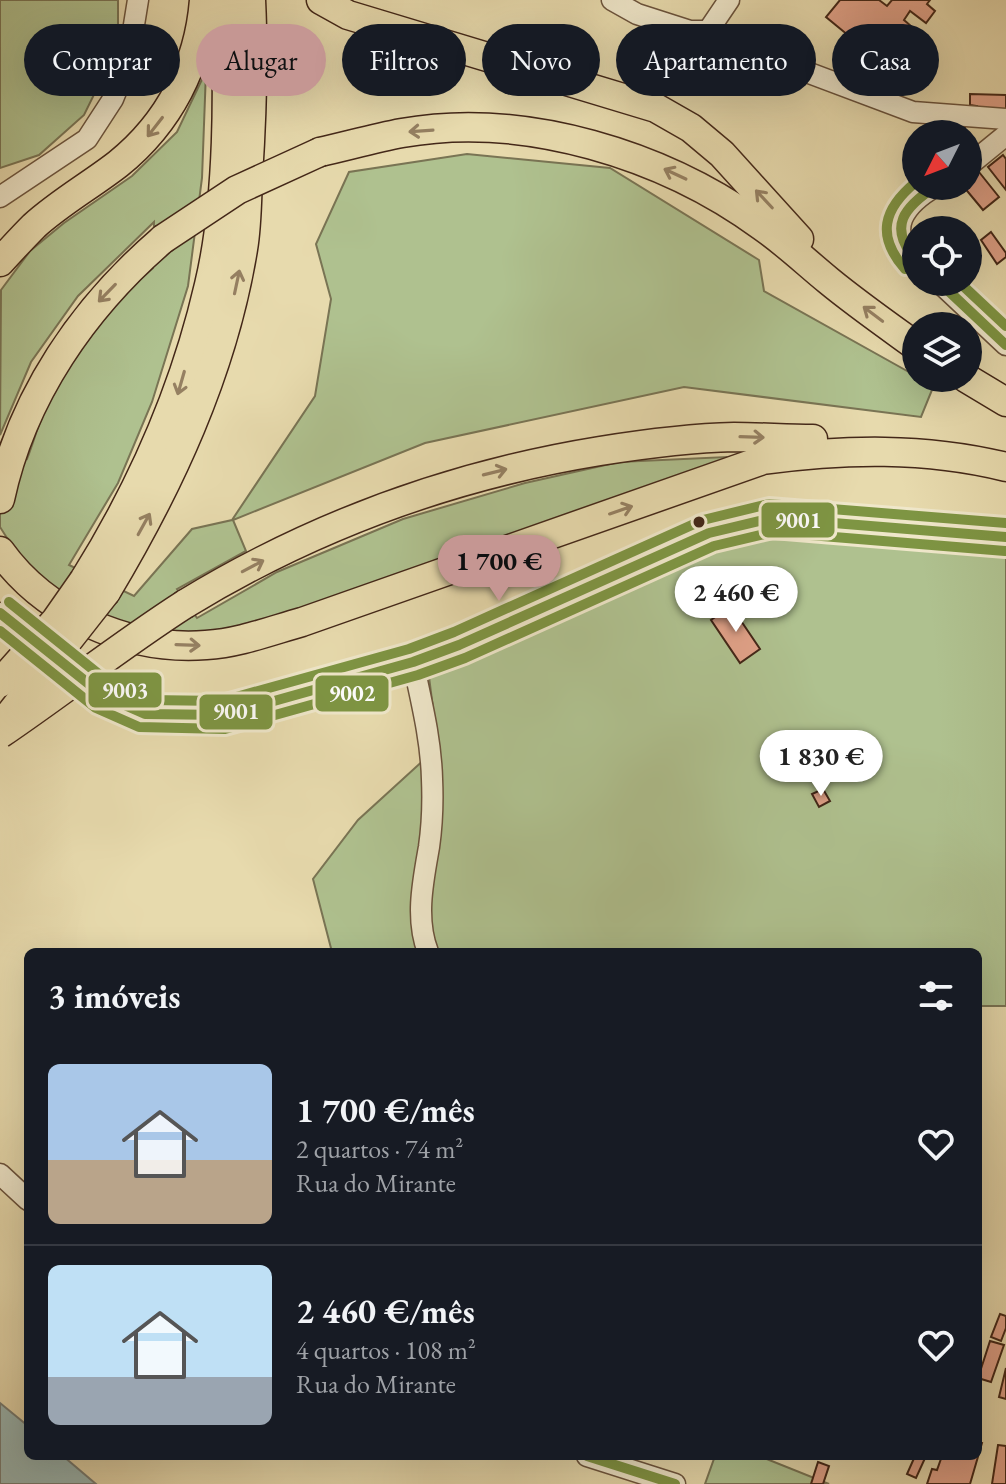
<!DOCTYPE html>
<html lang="pt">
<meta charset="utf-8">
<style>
:root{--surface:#171b24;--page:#242831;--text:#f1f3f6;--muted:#9ea1a6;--line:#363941;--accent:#c59692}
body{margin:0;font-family:"EB Garamond",serif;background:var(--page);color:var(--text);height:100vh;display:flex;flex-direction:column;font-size:30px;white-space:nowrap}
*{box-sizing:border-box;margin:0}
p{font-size:26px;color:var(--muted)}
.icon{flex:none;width:44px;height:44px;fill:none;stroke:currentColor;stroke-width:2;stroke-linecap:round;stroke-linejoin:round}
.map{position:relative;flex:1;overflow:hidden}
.panel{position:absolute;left:24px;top:948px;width:958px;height:512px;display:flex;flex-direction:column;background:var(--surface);border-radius:12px;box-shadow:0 8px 32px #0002}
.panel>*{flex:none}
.hud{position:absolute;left:24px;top:24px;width:958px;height:72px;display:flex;gap:16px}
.needle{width:52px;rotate:228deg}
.fabs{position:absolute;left:902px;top:120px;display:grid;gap:16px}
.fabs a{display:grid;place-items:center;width:80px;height:80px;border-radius:50%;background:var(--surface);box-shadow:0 8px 32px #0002;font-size:40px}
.price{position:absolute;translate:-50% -68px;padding:0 18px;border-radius:28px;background:#fff;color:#222;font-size:26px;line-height:52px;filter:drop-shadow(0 2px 4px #0008)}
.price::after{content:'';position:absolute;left:50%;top:48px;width:24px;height:18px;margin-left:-12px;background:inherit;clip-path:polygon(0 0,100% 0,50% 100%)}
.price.current{background:var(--accent);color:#111}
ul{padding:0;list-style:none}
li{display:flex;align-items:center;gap:24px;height:200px;padding:0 24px}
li+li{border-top:2px solid var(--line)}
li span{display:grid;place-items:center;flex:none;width:224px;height:160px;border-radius:12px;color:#555}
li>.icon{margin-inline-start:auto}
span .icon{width:96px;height:96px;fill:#fffc;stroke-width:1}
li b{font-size:34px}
h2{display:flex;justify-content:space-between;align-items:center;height:96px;padding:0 24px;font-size:34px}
.tag{padding:0 28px;border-radius:36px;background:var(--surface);box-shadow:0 8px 32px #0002;font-size:28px;line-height:72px}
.tag.current{background:var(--accent);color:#111}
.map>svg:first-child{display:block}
</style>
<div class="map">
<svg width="1006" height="1484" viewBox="0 0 1006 1484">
<rect width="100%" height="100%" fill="#e7daad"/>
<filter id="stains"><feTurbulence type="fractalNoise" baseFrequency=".0025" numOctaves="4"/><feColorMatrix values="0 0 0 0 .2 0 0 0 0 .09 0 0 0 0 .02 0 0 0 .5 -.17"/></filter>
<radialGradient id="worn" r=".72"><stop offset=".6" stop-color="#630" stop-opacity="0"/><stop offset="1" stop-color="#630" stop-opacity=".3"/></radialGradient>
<g fill="#afc18f" stroke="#797454" stroke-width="2">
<polygon points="0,0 118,0 118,46 84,115 39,155 0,168"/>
<path d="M206,71L202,178L188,286L152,402L118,483L69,565L134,596L192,529L232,520L315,396L331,299L316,244L349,172L467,154L610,168L759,260L764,291L916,376V378L934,385L921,417L684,387L425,443L233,520L246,551L177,589L197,618L277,572L403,519L525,483L619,462L726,457L721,464L448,556L251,626L193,635L114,625L49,587L21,560L0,527V450L27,459C35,438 41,415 51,395C77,346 111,303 153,268L154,222L78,296L31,362L0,435L1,290L30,251L64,223L132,176L177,132Z"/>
<polygon points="768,534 817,535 1006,551 1006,1006 978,1006 978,952 332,952 313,879 358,820 438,747 429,677 736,543"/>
<polygon points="715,1456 759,1456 829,1484 705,1484"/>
</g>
<polygon fill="#9ab8b4" stroke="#777e76" stroke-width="2" points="0,1403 28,1426 28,1456 63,1456 96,1484 0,1484"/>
<g fill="#e1a289" stroke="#432718" stroke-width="2">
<polygon points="840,0 879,0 887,6 892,0 930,0 927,4 935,11 926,23 910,11 904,20 911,26 899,40 892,34 875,56 861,46 855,53 848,47 854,40 826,17"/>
<polygon points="970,94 1006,95 1006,115 976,114 977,106 970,105"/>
<rect x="931" y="123" width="34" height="9"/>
<polygon points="1003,155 1006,159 1006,190 988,167"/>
<polygon points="979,172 999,197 983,210 963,186 968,186 968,180"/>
<polygon points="991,232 1006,253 1006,257 997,264 981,240"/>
<polygon points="731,606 760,649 740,663 711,620"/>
<polygon points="823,789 830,801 819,807 812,794"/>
<polygon points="1000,1314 1006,1316 1006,1328 1001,1341 991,1337"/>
<polygon points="990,1341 1004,1345 991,1382 978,1378"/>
<polygon points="1006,1368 1006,1399 999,1397"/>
<polygon points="978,1442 982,1443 970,1484 927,1484 932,1469 937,1470 942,1456 978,1456"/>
<polygon points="998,1445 1006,1446 1006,1484 992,1484"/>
<polygon points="915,1456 926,1456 916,1478 907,1474"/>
<polygon points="818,1462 829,1466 823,1484 811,1484"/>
</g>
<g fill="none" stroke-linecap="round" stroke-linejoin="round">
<g stroke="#6c543d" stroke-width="23">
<g id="minor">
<polyline points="612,0 637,14 690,31 708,31 740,47 913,112 1006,119"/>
<polyline points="708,31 729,0"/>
<polyline points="968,166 1006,135"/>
<polyline points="0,197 87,139 113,99 128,62 138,0"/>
<path d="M916,260C884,230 905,204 936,186"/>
<polyline points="939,282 1006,345"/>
<polyline points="0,613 104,696 145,714 224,715 413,662 459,645 709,533 772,518 1006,537"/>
<path d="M413,662C421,700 431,739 432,779C433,801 432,826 429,847C423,881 415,919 428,952"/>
<polyline points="0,1174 28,1200"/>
<polyline points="587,1456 675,1484"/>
</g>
</g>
<g stroke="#432718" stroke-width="31">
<g id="highway">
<polyline points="321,0 348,15 656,108 691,128 722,154 799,239"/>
<path d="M320,152C347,146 375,138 402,133C524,111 665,155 763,227C786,243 807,263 829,281C857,304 887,325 916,346"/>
<path d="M0,262C11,250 22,238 34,226C59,203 91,185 118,164C169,123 199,65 204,0"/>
<polyline points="966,378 1006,402"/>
<path d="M0,499C22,396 84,307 163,239"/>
<path d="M0,551C45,614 128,651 206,645C239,643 270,631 302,622L763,460C844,449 925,447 1006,467"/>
<path d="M84,580C141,489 185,389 209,285C229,202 229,85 224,0"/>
<path d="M106,592C169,487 223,372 243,249C247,226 247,200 248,176C252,116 254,61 251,0"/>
<path d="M185,604C313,526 452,475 600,451C644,444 689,438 734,437C760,437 787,439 813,439"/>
</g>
</g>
<use href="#minor" stroke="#efe7ca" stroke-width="20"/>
<use href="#highway" stroke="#e7daad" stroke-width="28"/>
<g stroke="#432718" stroke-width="31" stroke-linecap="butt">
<g id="highway-bridge">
<polyline points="163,239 237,190 320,152"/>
<polyline points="0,683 56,620 84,580"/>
<polyline points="3,723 106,592"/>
<path d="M0,734C62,692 121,645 185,604"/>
</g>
</g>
<use href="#highway-bridge" stroke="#e7daad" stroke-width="28"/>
<g stroke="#efe7ca" stroke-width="16">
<g id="bus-1">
<path d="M916,260C887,227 904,207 936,186"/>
<polyline points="939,282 1006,345"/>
<polyline points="0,613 104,696 145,714 224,715 413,662 459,645 709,533 772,518 1006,537"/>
<polyline points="587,1456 675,1484"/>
</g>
</g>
<g stroke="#efe7ca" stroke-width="16">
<polyline id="bus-2" points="0,631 96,708 139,727 225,729 418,675 465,658 714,546 773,532 1005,551"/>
</g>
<g stroke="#efe7ca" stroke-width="16">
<g id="bus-3">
<path d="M905,269C876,236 883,209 916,182"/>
<polyline points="959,282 1006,326"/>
<polyline points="9,602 111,684 148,700 222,701 409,649 454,632 703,520 769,504 1006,523"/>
</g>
</g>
<use href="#bus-1" stroke="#7e9543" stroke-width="10"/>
<use href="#bus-2" stroke="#7e9543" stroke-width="10"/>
<use href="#bus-3" stroke="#7e9543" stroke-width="10"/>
</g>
<defs><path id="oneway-shaft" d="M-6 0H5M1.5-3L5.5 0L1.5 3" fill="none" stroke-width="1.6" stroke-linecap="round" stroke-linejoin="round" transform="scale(2)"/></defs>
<g stroke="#958062">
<use href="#oneway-shaft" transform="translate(155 127) rotate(128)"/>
<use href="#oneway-shaft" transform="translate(421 131) rotate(176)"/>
<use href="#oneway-shaft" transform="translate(675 174) rotate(-155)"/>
<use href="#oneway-shaft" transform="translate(764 199) rotate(-133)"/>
<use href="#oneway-shaft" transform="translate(237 282) rotate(-78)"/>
<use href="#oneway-shaft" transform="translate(107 293) rotate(134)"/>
<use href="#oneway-shaft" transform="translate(873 314) rotate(-143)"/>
<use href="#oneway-shaft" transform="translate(181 383) rotate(106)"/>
<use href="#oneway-shaft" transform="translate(752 437) rotate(2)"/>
<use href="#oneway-shaft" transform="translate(495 472) rotate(-14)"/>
<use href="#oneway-shaft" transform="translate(621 510) rotate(-19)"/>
<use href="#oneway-shaft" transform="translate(144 524) rotate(-61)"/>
<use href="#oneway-shaft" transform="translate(253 566) rotate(-28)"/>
<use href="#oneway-shaft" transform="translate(188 645) rotate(2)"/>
</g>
<circle fill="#432718" stroke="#efe7ca" stroke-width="3" cx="699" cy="522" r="7"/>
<g stroke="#efe7ca" stroke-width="3">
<rect x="760" y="501" width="76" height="38" rx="8" fill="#7e9543"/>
<rect x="87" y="671" width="76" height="38" rx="8" fill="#7e9543"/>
<rect x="314" y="674" width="76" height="39" rx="8" fill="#7e9543"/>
<rect x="198" y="693" width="76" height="38" rx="8" fill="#7e9543"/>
</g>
<g font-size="22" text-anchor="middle" font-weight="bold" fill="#fff">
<text x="798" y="528">9001</text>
<text x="125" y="698">9003</text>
<text x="352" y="701">9002</text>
<text x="236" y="719">9001</text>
</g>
<rect width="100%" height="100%" filter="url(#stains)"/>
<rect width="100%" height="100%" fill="url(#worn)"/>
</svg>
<div class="fabs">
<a><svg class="needle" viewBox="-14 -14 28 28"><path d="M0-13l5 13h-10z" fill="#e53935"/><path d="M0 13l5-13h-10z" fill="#9ea1a6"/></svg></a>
<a><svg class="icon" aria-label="locate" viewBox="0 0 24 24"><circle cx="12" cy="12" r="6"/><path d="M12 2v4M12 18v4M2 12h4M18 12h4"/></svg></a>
<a><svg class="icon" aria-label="layers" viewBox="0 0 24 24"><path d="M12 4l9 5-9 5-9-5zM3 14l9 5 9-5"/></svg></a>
</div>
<b class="price current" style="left:499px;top:603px">1 700 €</b>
<b class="price" style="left:736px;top:634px">2 460 €</b>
<b class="price" style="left:821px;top:798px">1 830 €</b>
<div class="hud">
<a class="tag">Comprar</a>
<a class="tag current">Alugar</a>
<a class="tag">Filtros</a>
<a class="tag">Novo</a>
<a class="tag">Apartamento</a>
<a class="tag">Casa</a>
</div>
<section class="panel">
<h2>3 imóveis<svg class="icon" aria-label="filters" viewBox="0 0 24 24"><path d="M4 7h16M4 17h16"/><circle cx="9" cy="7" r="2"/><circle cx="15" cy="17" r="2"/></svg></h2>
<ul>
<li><span style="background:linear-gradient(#a9c7e8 60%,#b9a48a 0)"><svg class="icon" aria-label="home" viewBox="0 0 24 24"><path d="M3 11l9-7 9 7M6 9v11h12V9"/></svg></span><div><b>1 700 €/mês</b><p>2 quartos · 74 m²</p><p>Rua do Mirante</p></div><svg class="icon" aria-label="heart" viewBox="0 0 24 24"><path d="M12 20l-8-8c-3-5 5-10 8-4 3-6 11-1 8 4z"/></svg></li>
<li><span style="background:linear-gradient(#bfe0f5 70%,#9aa5b1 0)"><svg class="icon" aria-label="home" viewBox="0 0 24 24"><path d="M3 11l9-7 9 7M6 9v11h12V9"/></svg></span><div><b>2 460 €/mês</b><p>4 quartos · 108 m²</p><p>Rua do Mirante</p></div><svg class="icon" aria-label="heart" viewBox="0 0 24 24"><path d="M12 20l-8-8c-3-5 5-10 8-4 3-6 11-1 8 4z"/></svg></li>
</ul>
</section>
</div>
